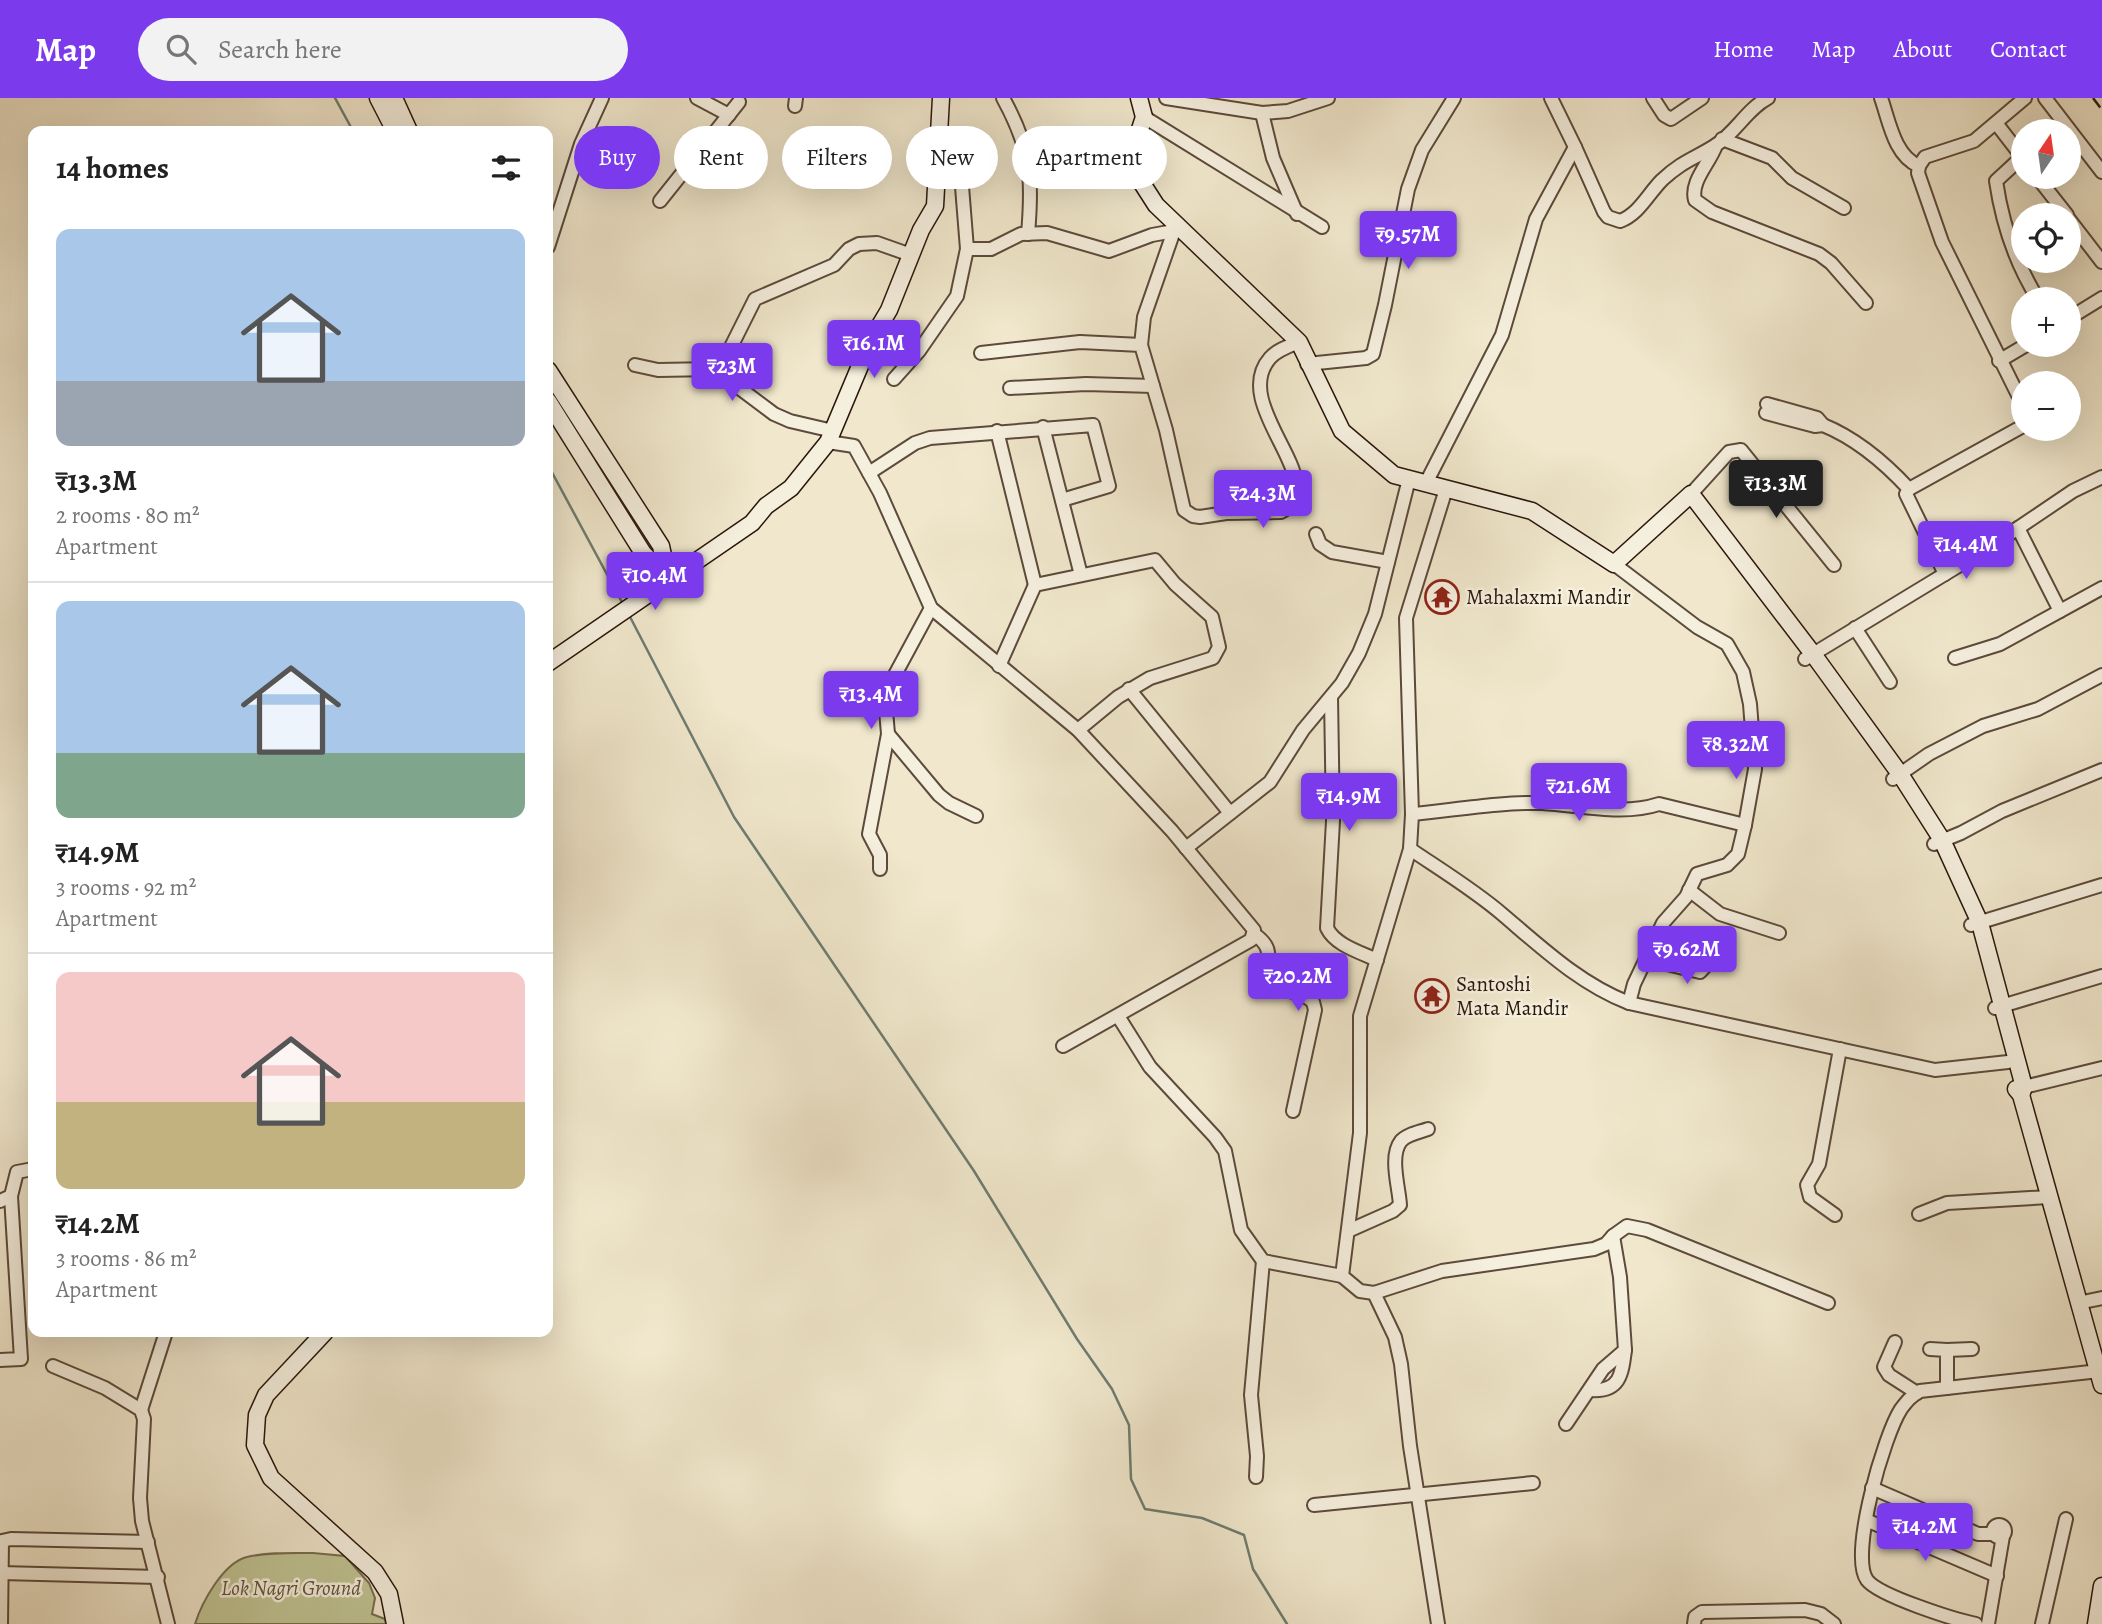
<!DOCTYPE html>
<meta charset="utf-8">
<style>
:root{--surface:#fff;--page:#f2f2f2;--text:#222;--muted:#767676;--line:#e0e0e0;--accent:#7c3aed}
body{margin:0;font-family:Alegreya,serif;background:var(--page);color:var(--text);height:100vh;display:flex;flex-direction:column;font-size:26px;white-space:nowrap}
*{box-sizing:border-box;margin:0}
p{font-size:23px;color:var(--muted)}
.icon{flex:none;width:38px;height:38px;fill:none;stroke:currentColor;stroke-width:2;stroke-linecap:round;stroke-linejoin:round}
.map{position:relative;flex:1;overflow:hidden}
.panel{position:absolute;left:28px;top:28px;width:525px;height:1211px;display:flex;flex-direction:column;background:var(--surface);border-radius:14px;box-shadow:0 7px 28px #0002}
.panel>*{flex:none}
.hud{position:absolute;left:574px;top:28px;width:665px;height:63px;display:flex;gap:14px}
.needle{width:46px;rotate:13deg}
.controls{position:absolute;left:2011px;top:21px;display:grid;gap:14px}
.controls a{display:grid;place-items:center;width:70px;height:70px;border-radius:50%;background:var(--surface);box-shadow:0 7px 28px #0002;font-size:35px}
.price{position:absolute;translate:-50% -60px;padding:0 16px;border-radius:7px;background:var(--accent);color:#fff;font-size:23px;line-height:46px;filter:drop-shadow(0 2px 4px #0008)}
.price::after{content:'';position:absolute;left:50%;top:42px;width:21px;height:16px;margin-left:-10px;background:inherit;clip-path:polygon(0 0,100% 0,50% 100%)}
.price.on{background:#222;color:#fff}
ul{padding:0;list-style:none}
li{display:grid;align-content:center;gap:14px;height:371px;padding:0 28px}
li+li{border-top:2px solid var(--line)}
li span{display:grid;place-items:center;height:217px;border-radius:14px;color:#555}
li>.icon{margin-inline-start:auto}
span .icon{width:126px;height:126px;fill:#fffc;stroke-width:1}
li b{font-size:30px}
h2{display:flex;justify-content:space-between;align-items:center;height:84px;padding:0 28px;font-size:30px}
.chip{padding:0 24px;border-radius:32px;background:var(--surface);box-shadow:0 7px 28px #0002;font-size:24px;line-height:63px}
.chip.on{background:var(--accent);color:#fff}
header{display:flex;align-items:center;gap:42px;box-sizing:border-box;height:98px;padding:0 35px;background:var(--accent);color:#fff}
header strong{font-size:33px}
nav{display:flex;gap:38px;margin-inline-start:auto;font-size:24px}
.search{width:490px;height:63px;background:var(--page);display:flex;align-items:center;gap:18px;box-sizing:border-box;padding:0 24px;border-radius:38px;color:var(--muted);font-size:26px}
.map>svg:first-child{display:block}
</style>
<header>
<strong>Map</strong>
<div class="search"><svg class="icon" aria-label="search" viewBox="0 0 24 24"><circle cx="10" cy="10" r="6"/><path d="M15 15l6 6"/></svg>Search here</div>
<nav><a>Home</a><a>Map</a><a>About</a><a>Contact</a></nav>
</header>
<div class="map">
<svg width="2102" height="1526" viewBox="0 0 2102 1526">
<rect width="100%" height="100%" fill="#f0e7cc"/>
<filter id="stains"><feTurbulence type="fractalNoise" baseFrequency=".00286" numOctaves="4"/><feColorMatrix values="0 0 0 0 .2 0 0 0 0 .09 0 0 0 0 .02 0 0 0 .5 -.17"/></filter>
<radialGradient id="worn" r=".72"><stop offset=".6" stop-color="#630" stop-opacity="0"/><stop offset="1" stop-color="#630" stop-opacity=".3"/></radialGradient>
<path fill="#c0c494" stroke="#756d50" stroke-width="2" d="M313,1455L345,1458L369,1485L375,1500L372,1516L385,1521L386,1526H195C202,1504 223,1465 247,1459C268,1454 292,1455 313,1455Z"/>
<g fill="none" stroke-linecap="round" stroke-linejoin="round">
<g stroke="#6d7c71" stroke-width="2.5">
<polyline points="335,0 353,33"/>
<polyline points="548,367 623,506"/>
<polyline points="628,515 734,719 974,1073 1077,1241 1112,1291 1129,1327 1131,1381 1145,1411 1202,1420 1244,1437 1253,1471 1287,1526"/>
</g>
<g stroke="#5c4a3b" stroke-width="16">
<g id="street">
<polyline points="697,0 729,17"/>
<path d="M1003,0C1031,51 1033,79 1028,136"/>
<polyline points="1166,0 1262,15 1288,13 1328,0"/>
<polyline points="1653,0 1664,17 1671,21 1702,0"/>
<path d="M1881,0C1889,22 1894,58 1919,68"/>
<polyline points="2045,0 2102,74"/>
<polyline points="795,8 796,0"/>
<polyline points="1262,15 1273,60 1297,116"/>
<polyline points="1144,19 1322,129"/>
<polyline points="1996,25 2023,60"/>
<polyline points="1722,41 1772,60 1792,80 1844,110"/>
<path d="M1716,47C1710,65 1690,83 1695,102L1712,114L1819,156L1831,165L1866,205"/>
<path d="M1575,49L1604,114L1608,119L1620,123C1639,116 1648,96 1662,82C1682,63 1696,60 1716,47C1736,34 1747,11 1768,0"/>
<path d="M2022,59L1996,83C2002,124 2016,166 2038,201"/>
<polyline points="938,61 955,70 961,76 967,151"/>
<polyline points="2037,79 2067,117"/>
<polyline points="660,103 739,4"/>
<polyline points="2068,120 2102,164"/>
<polyline points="548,149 581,46 602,0"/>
<polyline points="2068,221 2102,200"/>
<polyline points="1141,247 1144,219 1176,127"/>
<path d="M981,255L1080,244L1141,247L1166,332L1184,412L1193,418L1200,419L1226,415L1281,414C1335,385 1228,308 1270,260C1277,252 1289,248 1299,244"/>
<polyline points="1999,263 2026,247"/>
<polyline points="1307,266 1366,260 1373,256 1385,207 1408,91 1422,52 1454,0"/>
<polyline points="635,267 658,272 714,271 774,316 790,323 833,333"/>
<polyline points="719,273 755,201 834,167 849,151 859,146 877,145 911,157"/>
<polyline points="894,281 919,253 957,198 967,151 991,151 1021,136 1047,135 1109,153 1152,137 1174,133"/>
<polyline points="1010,290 1086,286 1153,288"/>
<polyline points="2023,307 1942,144 1918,75 1919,68 1925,59 1974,43 2025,0"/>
<polyline points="1766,315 1815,328 1823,327 1817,320 1767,306"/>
<path d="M1823,327C1855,340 1885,365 1909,391"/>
<polyline points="1043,329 1081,477"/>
<polyline points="997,333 1035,487"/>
<polyline points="828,344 854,348 880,395 931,510 1078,632 1172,733 1254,832 1251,842 1063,948"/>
<polyline points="869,375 915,345 930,340 1093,327 1109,388 1062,402"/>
<polyline points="1426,385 1502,237 1536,121 1575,49 1551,0"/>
<polyline points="1446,391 1406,520 1412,716 1410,751 1360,918 1360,1035 1342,1178 1360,1193 1374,1195 1442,1173 1594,1151 1606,1146 1613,1138 1620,1179 1625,1252 1603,1271 1566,1326"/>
<polyline points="1691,396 1729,354 1741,352 1834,467"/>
<polyline points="2018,430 2060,513"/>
<polyline points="1316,436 1320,446 1332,454 1388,464"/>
<polyline points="1614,466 1697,529 1727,546 1743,574 1750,606 1755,671 1745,727 1738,756 1727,767 1697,776 1686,799 1663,825 1634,886 1629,905"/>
<polyline points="1945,476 1906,396 1909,391 2023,328"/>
<polyline points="1855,530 1890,584"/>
<polyline points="1955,560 2000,546 2102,490"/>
<polyline points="1805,561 1996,445 2073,393 2102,379"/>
<polyline points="999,568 1035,487 1155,462 1175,486 1212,519 1219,549 1213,560 1150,580 1118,599 1078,632"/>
<polyline points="1129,591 1230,715"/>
<path d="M1331,599L1333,723L1327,830C1335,847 1360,854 1377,862"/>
<polyline points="888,636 939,697 949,705 976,718"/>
<polyline points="1893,681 1929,656 1983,628 2038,611 2102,577"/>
<path d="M1412,716C1455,712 1499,704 1542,705C1580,707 1623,718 1659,706L1745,727"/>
<polyline points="1934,746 1961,735 2002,713 2102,672"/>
<polyline points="1186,750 1270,684 1303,632 1342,585 1359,555 1375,516 1409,381"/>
<path d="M1410,751C1441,772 1474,792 1502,816C1542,850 1580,886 1629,905L1935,972L2008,964"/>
<polyline points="880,771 880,757 869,736 888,636 885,601 890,586 931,510"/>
<polyline points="1689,792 1720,816 1779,835"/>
<polyline points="1971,827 2102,787"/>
<path d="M1254,836C1279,853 1262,865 1271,885L1308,900L1313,904L1315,912L1293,1013"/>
<polyline points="1646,861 1700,874 1712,861"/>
<polyline points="1995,910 2102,878"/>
<polyline points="1118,918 1150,969 1215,1039 1225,1053 1241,1132 1263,1163 1342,1178"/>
<polyline points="2024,989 2102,970"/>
<polyline points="0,1103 11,1098 17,1074 33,1071"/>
<polyline points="1919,1116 1947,1105 2049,1099"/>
<polyline points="1835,1117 1810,1099 1807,1087 1819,1066 1840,951"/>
<path d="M1348,1133L1393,1113L1400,1107C1399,1089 1389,1058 1401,1043C1407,1036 1420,1034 1428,1031"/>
<polyline points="1613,1138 1627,1128 1647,1132 1828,1205"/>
<polyline points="1374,1195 1395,1239 1401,1266 1410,1348 1438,1526"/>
<polyline points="2078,1205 2102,1200"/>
<polyline points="1895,1244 1884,1269 1889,1277 1917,1295"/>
<polyline points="1930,1251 1947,1252 1947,1290"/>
<polyline points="1947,1252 1972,1251"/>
<polyline points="0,1262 21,1261 11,1098"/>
<polyline points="53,1268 105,1290 141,1312 144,1321 140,1400 142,1423 168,1526"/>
<path d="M1591,1292C1620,1294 1622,1276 1625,1252"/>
<polyline points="141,1312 166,1234"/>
<polyline points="1256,1379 1257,1358 1251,1297 1263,1163"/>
<polyline points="1872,1390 1978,1436 1994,1436"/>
<polyline points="1314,1407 1533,1385"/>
<polyline points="1866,1422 1997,1478"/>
<circle cx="1999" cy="1433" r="6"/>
<polyline points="1,1475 158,1479"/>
<polyline points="1,1526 2,1443 11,1441 148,1444"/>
<polyline points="1694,1526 1695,1519 1702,1514 1805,1512 1821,1516 1834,1526"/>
<path d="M1976,1526C1956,1522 1879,1498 1867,1482C1849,1457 1884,1337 1901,1311C1907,1303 1911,1298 1920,1293L2099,1273"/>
<polyline points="1988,1526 2003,1438"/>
<polyline points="2042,1526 2066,1421"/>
</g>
</g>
<g stroke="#2a160b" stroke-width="19">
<g id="secondary">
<polyline points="378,0 395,33"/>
<polyline points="394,0 409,33"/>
<polyline points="1139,0 1144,19 1129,65 1156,107 1299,244 1342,333 1394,377 1532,413 1614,466 1691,396 1813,556 1900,676 1942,742 1980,825 2024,989 2021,997"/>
<polyline points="548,272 661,448 668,481"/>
<polyline points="548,303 643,455 668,481"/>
<polyline points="548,565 752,425 766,408 791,390 828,344 870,244 889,212 921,132 935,108 941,0"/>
<polyline points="2016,991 2021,997 2102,1287"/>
<polyline points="325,1234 266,1297 257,1317 255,1347 271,1380 375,1474 389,1496 395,1526"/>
<polyline points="2096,1526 2102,1488"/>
</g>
</g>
<use href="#street" stroke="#f5efde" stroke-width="12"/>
<use href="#secondary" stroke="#f5efde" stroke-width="16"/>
<polyline stroke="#2a160b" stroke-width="2.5" stroke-dasharray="12 12" stroke-linecap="butt" points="2093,0 2102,12"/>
</g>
<defs>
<g id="temple-ring" transform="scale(1.75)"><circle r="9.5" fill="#f5efde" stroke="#8f2418" stroke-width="1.5"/><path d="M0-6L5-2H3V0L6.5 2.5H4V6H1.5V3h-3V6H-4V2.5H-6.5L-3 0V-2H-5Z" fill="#8f2418"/></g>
</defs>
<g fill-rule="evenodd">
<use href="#temple-ring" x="1442" y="499"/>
<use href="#temple-ring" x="1432" y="898"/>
</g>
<g text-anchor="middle" stroke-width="5" stroke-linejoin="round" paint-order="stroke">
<g font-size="21" fill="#2a160b" stroke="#f5efde" text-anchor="start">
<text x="1466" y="506">Mahalaxmi Mandir</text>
<text x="1456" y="893">Santoshi<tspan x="1456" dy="24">Mata Mandir</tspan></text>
</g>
<g font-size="21" font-style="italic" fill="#5e533b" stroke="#f5efde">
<text x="291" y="1497">Lok Nagri Ground</text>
</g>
</g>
<rect width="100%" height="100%" filter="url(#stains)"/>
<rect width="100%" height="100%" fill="url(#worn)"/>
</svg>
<div class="controls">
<a><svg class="needle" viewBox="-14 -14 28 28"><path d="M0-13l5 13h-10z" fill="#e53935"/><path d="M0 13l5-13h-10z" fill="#767676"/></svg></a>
<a><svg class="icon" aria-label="locate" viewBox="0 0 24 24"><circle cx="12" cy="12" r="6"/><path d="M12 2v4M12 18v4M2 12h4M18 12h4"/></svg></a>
<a>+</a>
<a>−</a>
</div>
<b class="price" style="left:1408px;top:173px">₹9.57M</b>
<b class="price" style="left:874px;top:282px">₹16.1M</b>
<b class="price" style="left:732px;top:305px">₹23M</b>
<b class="price on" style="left:1776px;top:422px">₹13.3M</b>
<b class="price" style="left:1263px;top:432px">₹24.3M</b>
<b class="price" style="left:1966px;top:483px">₹14.4M</b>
<b class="price" style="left:655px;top:514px">₹10.4M</b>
<b class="price" style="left:871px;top:633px">₹13.4M</b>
<b class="price" style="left:1736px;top:683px">₹8.32M</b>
<b class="price" style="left:1579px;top:725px">₹21.6M</b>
<b class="price" style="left:1349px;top:735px">₹14.9M</b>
<b class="price" style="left:1687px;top:888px">₹9.62M</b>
<b class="price" style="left:1298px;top:915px">₹20.2M</b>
<b class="price" style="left:1925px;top:1465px">₹14.2M</b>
<div class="hud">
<a class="chip on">Buy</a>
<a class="chip">Rent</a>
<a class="chip">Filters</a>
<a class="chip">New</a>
<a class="chip">Apartment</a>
</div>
<section class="panel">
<h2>14 homes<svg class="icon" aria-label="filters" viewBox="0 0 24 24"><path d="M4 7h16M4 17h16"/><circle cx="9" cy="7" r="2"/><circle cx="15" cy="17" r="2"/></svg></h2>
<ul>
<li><span style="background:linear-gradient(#a9c7e8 70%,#9aa5b1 0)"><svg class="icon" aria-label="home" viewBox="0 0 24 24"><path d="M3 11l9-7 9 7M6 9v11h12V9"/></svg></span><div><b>₹13.3M</b><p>2 rooms · 80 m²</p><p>Apartment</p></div></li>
<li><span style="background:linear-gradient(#a9c7e8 70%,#7fa58c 0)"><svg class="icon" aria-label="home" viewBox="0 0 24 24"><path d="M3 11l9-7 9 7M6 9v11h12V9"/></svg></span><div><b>₹14.9M</b><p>3 rooms · 92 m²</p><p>Apartment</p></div></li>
<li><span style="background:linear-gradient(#f6c9c9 60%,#c2b280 0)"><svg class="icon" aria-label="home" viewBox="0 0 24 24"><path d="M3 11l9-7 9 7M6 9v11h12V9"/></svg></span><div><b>₹14.2M</b><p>3 rooms · 86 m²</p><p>Apartment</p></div></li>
</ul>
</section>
</div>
